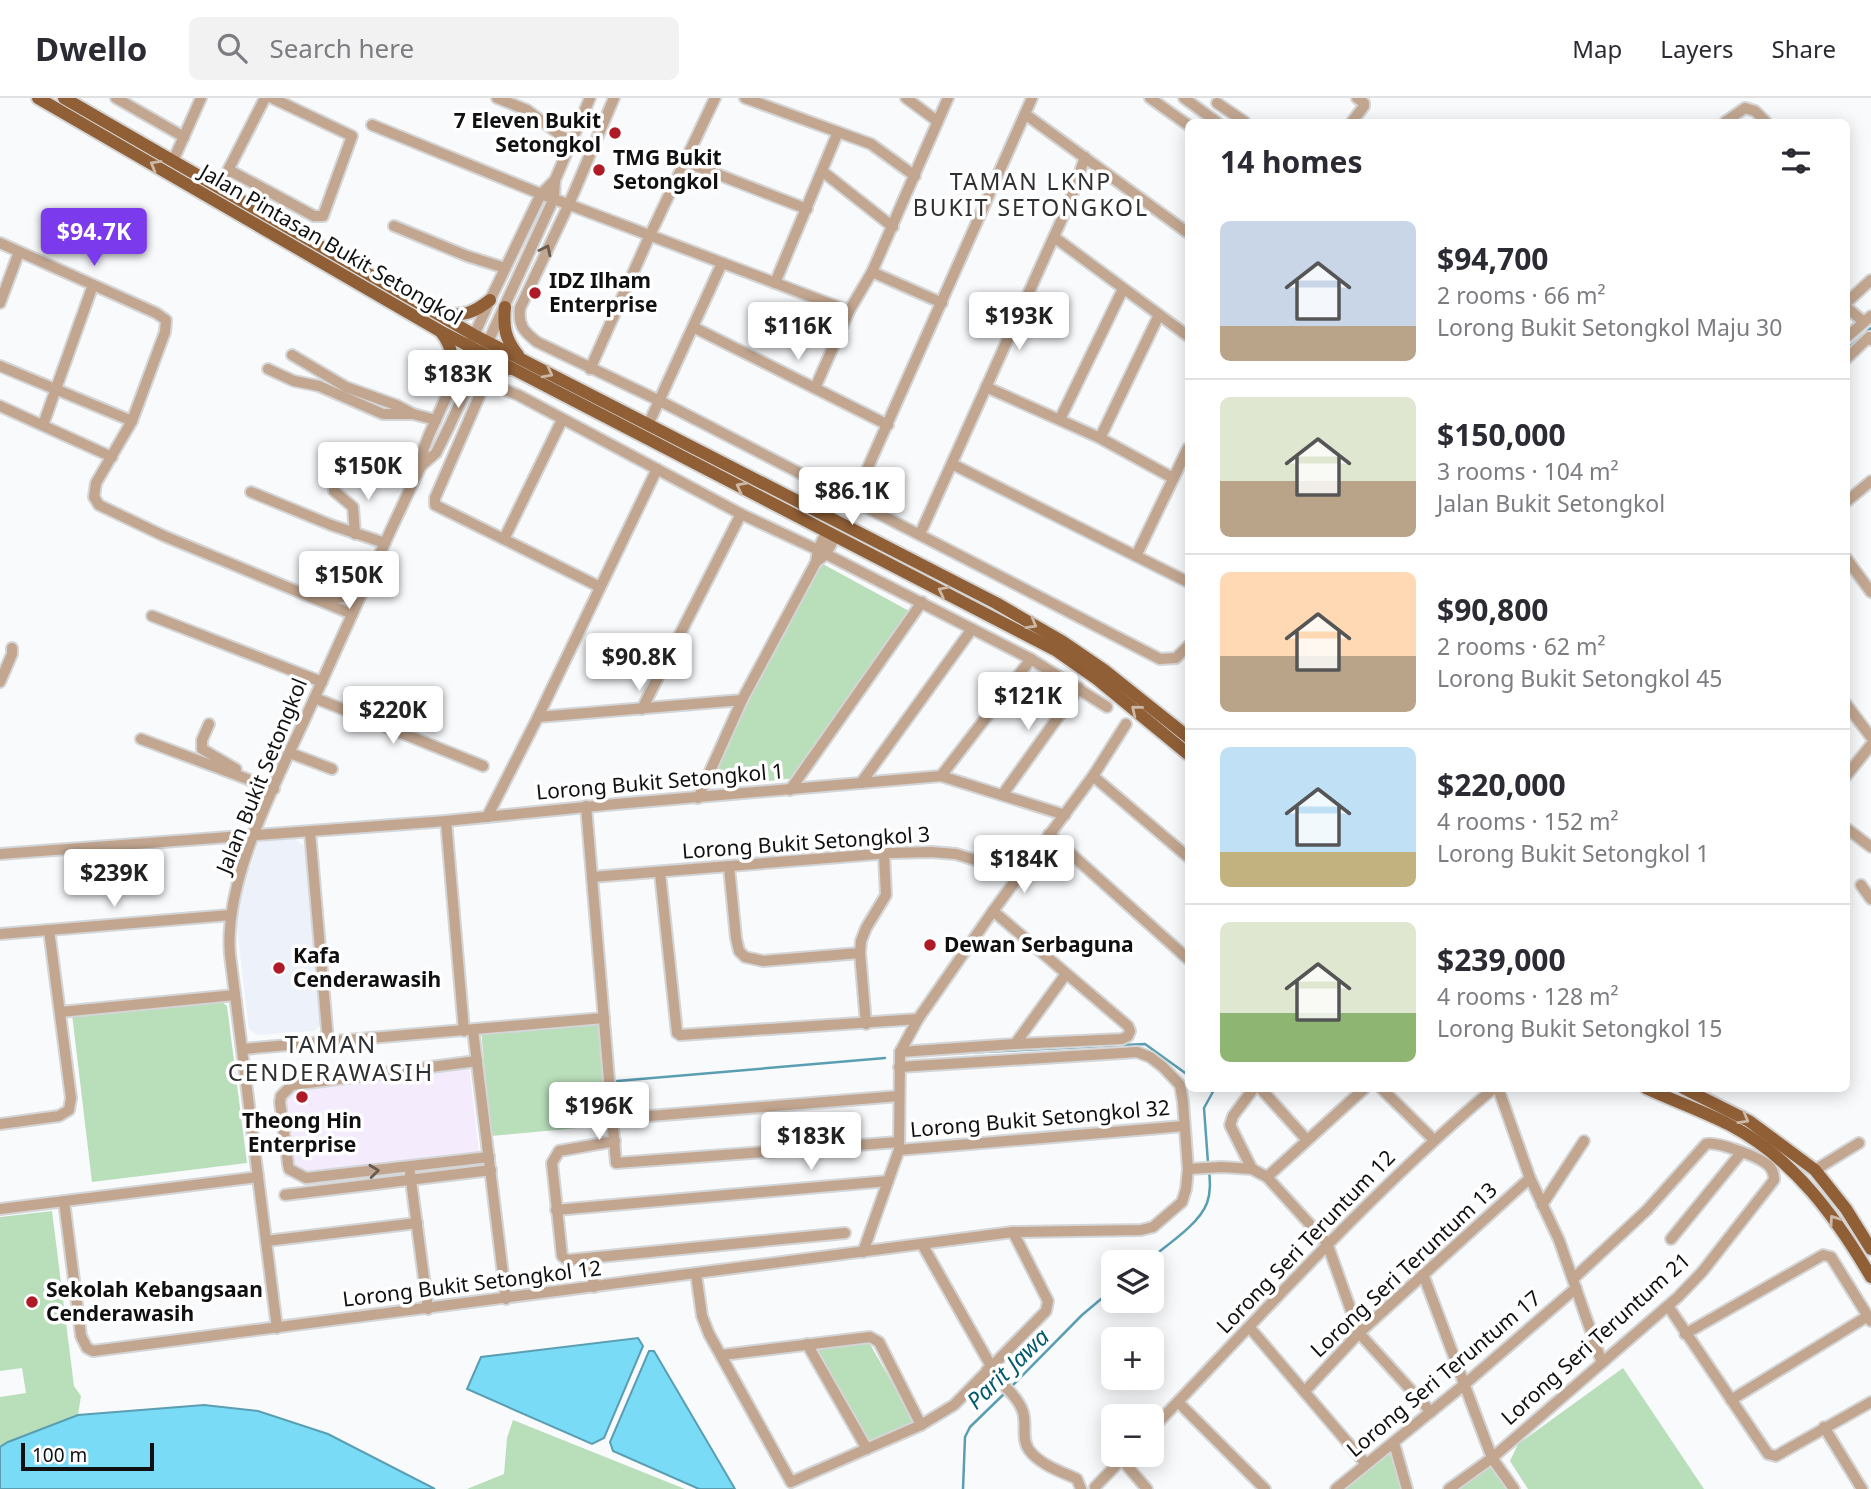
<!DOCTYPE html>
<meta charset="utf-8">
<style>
:root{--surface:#fff;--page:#f2f2f3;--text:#2b2b33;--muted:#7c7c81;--line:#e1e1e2;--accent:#7c3aed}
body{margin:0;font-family:"Noto Sans",sans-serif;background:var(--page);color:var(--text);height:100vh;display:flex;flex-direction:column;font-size:26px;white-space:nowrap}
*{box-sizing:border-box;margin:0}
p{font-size:23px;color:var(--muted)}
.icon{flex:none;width:38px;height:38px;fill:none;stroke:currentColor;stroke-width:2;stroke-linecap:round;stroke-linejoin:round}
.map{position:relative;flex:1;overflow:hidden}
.side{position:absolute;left:1185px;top:21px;width:665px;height:973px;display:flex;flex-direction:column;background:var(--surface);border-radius:10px;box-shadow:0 4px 18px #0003}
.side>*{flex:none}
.tools{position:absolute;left:1101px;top:1152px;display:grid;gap:14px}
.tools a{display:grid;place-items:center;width:63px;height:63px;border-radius:10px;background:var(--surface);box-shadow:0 4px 18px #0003;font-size:35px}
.scale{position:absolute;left:21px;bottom:18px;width:133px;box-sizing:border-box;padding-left:7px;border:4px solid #101011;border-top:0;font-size:19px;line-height:24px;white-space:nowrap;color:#101011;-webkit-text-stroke:5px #fff;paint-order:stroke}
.price{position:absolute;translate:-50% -60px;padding:0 16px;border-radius:7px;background:#fff;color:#222;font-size:23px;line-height:46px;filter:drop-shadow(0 2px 4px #0008)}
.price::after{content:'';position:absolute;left:50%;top:42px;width:21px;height:16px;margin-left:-10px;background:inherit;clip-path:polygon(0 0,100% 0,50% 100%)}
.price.on{background:var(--accent);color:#fff}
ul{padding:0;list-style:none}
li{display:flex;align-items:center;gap:21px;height:175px;padding:0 35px}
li+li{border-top:2px solid var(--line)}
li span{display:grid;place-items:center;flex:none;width:196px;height:140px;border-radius:10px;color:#555}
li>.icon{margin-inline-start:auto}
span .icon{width:84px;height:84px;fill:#fffc;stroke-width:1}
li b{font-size:30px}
h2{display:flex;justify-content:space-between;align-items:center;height:84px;padding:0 35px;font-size:30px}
header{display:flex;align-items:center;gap:42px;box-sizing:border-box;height:98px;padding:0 35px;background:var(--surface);border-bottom:2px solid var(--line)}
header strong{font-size:33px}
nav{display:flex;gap:38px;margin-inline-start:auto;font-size:24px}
.search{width:490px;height:63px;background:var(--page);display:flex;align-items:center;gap:18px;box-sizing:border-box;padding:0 24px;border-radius:10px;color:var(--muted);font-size:26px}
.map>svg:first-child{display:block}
</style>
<header>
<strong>Dwello</strong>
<div class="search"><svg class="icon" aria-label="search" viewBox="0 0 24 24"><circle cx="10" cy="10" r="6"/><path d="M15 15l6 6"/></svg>Search here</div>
<nav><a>Map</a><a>Layers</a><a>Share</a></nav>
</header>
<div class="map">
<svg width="1871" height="1391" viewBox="0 0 1871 1391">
<rect width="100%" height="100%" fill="#f9fafc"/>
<polygon fill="#f4ecfd" points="468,959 479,1055 284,1080 277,998 283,984 292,980"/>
<polygon fill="#ecf1fa" points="294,739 307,750 321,926 314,933 257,937 249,931 235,814 260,740"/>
<g fill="#b9deba">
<polygon points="819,464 911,514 796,680 705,690"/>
<polygon points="218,901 227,908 247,1065 92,1084 72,916"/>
<polygon points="601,922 610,1027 491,1038 481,932"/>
<polygon points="52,1113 74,1288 81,1298 78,1317 0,1349 0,1299 26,1295 22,1270 0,1273 0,1119"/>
<polygon points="867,1241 915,1325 865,1348 809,1246"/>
<polygon points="1623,1270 1704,1391 1528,1391 1510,1363 1518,1346"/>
<polygon points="513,1322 685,1391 467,1391 504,1376 507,1340"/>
<polygon points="1390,1355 1401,1391 1346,1391"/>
<polygon points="1486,1366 1493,1370 1507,1391 1453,1391"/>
</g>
<g fill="#7adbf7" stroke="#5a9eb2" stroke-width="2">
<polygon points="638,1240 643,1248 604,1340 592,1346 467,1291 481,1259"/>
<polygon points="649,1253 654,1253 735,1391 699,1391 613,1353 610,1344"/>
<polygon points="204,1307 258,1313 328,1336 435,1391 0,1391 0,1349 8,1344 78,1317"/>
</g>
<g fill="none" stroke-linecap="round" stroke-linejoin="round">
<g stroke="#5a9eb2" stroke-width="2.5">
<polyline points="1846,252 1871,230"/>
<polyline points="942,956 1145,946 1188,977"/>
<polyline points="617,983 885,960"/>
<polyline points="1208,1065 1204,1010 1215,990"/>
<path d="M1146,1164C1164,1149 1199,1127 1207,1105C1211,1094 1210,1083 1209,1071"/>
<polyline points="1012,1288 1082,1217 1113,1191"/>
<polyline points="963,1391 965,1339 970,1329 1007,1293"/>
</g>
<g stroke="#d4d5d6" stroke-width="14">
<g id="minor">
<polyline points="116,0 184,39"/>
<polyline points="497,0 527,12 571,45"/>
<path d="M614,0L569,106L520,210C518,227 523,233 537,244L660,303L1160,561L1176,560L1188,548"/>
<polyline points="745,0 871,46 915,78"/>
<polyline points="906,0 937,23"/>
<polyline points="1150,0 1188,27"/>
<polyline points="1184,0 1217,24"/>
<polyline points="1217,5 1245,24"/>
<polyline points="1025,16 1188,135"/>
<polyline points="1352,24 1364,8 1364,5 1357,0"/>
<polyline points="1725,24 1745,10 1755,13 1766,24"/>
<polyline points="372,27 541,96 849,213"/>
<polyline points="173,63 201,0"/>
<polyline points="686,64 807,111"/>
<polyline points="229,72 314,118 323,118 352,38 272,0"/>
<polyline points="822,73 893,129"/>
<polyline points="219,90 265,0"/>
<polyline points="394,128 467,158 505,170"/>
<polyline points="1054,139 1188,238"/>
<polyline points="0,145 156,215 166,222 165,234 132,323 96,385 94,399 99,407 164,438 352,516"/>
<polyline points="872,174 942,205"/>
<polyline points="775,185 838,34"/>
<polyline points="0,205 19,154"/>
<polyline points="1846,205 1871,182"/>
<polyline points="1846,209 1864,224"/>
<polyline points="693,229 888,327"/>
<polyline points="1846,240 1871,218"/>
<polyline points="292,257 346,289 396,307 413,316"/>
<polyline points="1846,261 1869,239 1871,242"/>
<polyline points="0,268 132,323"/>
<polyline points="268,271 294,283 319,288 383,316 413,316 436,322"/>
<polyline points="590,271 650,137 715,0"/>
<polyline points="986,289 1100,340 1173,380"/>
<polyline points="815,290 849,213 872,174 948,0"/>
<polyline points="0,308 112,359"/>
<polyline points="1060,321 1123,191"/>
<polyline points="43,327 93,187"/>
<polyline points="648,327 722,165"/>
<polyline points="1100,340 1159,217"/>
<polyline points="952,366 1188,484"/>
<polyline points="421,368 436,355 449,329 554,100 555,82 590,0"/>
<polyline points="334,393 353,409 355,436"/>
<polyline points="251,394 331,427 385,445"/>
<polyline points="853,403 1032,0"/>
<polyline points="1846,404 1871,383"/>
<polyline points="826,434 818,452 816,464 826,456 835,439"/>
<polyline points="920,436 1070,103 1085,59"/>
<polyline points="504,441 562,322"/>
<polyline points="1136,458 1188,350"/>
<polyline points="1846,460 1871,494"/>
<path d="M600,489L435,407V400L482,292C494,284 506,293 518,297L741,416L818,452L1031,561L1107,609"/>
<polyline points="322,502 342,499 365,486"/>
<polyline points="152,518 322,584"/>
<polyline points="0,584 12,556 12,550"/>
<polyline points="315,600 483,668"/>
<polyline points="1846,606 1871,639"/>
<polyline points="642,611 741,416"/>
<polyline points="538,619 742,602"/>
<polyline points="209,626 202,642 202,651 236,671"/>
<polyline points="141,641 274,691"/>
<polyline points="290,655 332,671"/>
<polyline points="941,678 1031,561"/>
<polyline points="1093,678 1188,759"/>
<polyline points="1846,678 1871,647"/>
<polyline points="861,685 972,531"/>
<polyline points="790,692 922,504"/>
<polyline points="1003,696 1079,590"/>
<polyline points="698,700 742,602 816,464"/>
<polyline points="586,708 616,1065 899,1044"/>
<polyline points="487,719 538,619 657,371"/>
<polyline points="446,723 464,933"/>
<polyline points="1846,730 1871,749"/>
<polyline points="310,734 328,943"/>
<polyline points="1049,736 1188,861"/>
<polyline points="0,756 446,723 616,706 941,678 1065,717"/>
<polyline points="729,769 736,840 739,853 745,859 763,863 860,855"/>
<polyline points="660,775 677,935 680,937 918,921"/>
<polyline points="592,779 890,755 931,754 956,756 1020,776"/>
<polyline points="1861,787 1871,801"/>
<polyline points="0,836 230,817"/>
<polyline points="60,914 235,897"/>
<polyline points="866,926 860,855 861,843 866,830 886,797 884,756"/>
<polyline points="473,932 506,1201"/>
<polyline points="1015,946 1066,876"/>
<polyline points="243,951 604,920"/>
<polyline points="900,954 1015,946 1122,941 1128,938 1130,933 1128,928 993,813"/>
<polyline points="477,963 292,987 281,998 280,1004 288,1066 289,1071 306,1080 489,1059"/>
<polyline points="1260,990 1307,1042"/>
<polyline points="1381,990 1434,1042"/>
<polyline points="1498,990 1530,1080 1559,1142 1602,1265"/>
<polyline points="613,1021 899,998"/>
<polyline points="0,1026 59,1018 69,1012 71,1000 49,832"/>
<polyline points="615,1043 559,1053 552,1065 562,1158 567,1162 845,1135"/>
<polyline points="899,1052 1184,1028"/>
<polyline points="1188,1071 1222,1069 1252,1071 1267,1079 1327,1145 1359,1235 1431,1314"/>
<polyline points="1252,1071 1230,1027 1233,1018 1254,990"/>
<polyline points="1815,1072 1859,1045"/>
<polyline points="410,1075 428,1211"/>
<polyline points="1267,1079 1365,990"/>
<polyline points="285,1097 491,1072"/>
<polyline points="64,1103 81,1238 87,1250 93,1253 1013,1134 1141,1132 1153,1129 1182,1104 1186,1091 1188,1071 1183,1004 1180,987 1163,969 1150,959 1137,954 899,969"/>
<polyline points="1542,1107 1584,1043"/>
<polyline points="0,1111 258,1079"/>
<polyline points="556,1112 888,1083"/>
<polyline points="1671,1141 1741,1055"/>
<polyline points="266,1143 417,1125"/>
<polyline points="922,1146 991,1268"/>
<polyline points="863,1154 899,1052 900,954 918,921 993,813 1093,678 1126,626"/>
<polyline points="591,1160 594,1189"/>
<polyline points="696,1176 702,1218 709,1236 791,1384 921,1327 954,1307 1046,1213 1048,1203 1013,1134"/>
<polyline points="1423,1176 1492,1360 1514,1391"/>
<polyline points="1668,1208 1768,1356 1776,1358 1871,1304"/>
<path d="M277,1230L230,857C223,777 282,674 314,601C349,523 384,445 421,368L424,350L429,337L490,202L541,96L555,82"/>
<polyline points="1250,1230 1366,1366"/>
<polyline points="1685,1236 1823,1157 1831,1159 1871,1223"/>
<polyline points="807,1246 867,1351"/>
<polyline points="722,1257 870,1239 879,1244 921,1327"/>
<path d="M987,1272C999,1283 1018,1298 1023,1314C1027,1327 1021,1341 1029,1352C1040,1367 1062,1374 1077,1381L1081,1391"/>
<polyline points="1305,1293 1359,1235 1530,1080"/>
<polyline points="1731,1302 1868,1218"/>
<polyline points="1178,1304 1265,1391"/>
<polyline points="1824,1329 1862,1391"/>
<path d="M1152,1331C1263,1215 1370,1095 1494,990"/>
<polyline points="1394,1345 1407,1391"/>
<polyline points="1122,1362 1147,1391"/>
<polyline points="1095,1389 1127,1356"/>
<polyline points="1336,1391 1465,1286 1576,1190"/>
<path d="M1449,1391L1492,1360L1678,1199L1702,1174L1774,1082C1774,1076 1773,1071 1768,1067C1759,1059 1717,1043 1706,1046L1647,1112L1573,1181"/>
</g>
</g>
<g stroke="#d4d5d6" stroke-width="16">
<g id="major">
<polyline points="38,0 440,233 1057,553 1097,581 1188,656"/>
<polyline points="64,0 474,237 996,505 1063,544 1104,572 1188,639"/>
<path d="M505,209C503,229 505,241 518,257"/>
<path d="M443,216C463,219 475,214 490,202"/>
<path d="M441,234C453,250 454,263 453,283"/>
<path d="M468,286C480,275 493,269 509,271"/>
<path d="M1646,990C1674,1003 1703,1013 1730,1027C1793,1060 1836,1119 1871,1179"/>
<polyline points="1683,990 1749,1023 1815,1072 1846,1111 1871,1151"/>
</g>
</g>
<use href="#minor" stroke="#c2a690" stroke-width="10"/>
<use href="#major" stroke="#905f36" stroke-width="12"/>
</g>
<defs><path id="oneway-chevron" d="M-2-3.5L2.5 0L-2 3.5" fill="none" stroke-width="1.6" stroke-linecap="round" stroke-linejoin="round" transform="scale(1.75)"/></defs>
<g stroke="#cdb7a5">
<use href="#oneway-chevron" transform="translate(155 67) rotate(-150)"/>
<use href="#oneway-chevron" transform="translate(548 275) rotate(28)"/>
<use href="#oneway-chevron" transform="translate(741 389) rotate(-152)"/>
<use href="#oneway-chevron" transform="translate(943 493) rotate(-153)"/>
<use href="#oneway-chevron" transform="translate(1032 526) rotate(30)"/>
<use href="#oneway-chevron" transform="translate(1136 612) rotate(-141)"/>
<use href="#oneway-chevron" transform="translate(1744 1021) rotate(30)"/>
<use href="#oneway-chevron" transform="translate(1834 1122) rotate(-125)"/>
</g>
<g stroke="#695b50">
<use href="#oneway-chevron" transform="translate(546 152) rotate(-64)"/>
<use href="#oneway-chevron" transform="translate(374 1073) rotate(-6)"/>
</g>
<g fill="#ae1b26" stroke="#fff" stroke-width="2.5">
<circle cx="615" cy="35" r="7"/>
<circle cx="599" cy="72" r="7"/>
<circle cx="535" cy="195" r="7"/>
<circle cx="930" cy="847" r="7"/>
<circle cx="279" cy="870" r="7"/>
<circle cx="302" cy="999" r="7"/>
<circle cx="32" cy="1204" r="7"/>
</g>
<g text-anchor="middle" stroke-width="7" stroke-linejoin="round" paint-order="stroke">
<g font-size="21" font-weight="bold" fill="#101011" stroke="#fff" text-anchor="start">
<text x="601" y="30" text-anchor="end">7 Eleven Bukit<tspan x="601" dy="24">Setongkol</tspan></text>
<text x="613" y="67">TMG Bukit<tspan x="613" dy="24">Setongkol</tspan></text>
<text x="549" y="190">IDZ Ilham<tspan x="549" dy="24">Enterprise</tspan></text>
<text x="944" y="854">Dewan Serbaguna</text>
<text x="293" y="865">Kafa<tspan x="293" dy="24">Cenderawasih</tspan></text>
<text x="302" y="1030" text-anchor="middle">Theong Hin<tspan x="302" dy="24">Enterprise</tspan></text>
<text x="46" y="1199">Sekolah Kebangsaan<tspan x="46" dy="24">Cenderawasih</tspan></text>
</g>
<g font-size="21" fill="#101011" stroke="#fff">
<text transform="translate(331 147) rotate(30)" y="7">Jalan Pintasan Bukit Setongkol</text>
<text transform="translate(262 678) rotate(-68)" y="7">Jalan Bukit Setongkol</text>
<text transform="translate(660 684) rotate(-5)" y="7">Lorong Bukit Setongkol 1</text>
<text transform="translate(806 745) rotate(-4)" y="7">Lorong Bukit Setongkol 3</text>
<text transform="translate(1040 1021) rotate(-5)" y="7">Lorong Bukit Setongkol 32</text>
<text transform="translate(1306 1144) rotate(-46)" y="7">Lorong Seri Teruntum 12</text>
<text transform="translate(1404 1172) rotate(-43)" y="7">Lorong Seri Teruntum 13</text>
<text transform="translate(472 1186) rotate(-7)" y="7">Lorong Bukit Setongkol 12</text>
<text transform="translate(1596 1241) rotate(-42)" y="7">Lorong Seri Teruntum 21</text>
<text transform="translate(1444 1276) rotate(-40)" y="7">Lorong Seri Teruntum 17</text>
</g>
<g font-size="23" letter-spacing="2" fill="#2f3031" stroke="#fff">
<text x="1031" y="92">TAMAN LKNP<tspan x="1031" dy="26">BUKIT SETONGKOL</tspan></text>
</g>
<g font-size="23" font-style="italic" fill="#00596c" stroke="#fff">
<text transform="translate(1008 1271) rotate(-44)" y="8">Parit Jawa</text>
</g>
<g font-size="24" letter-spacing="2" fill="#2f3031" stroke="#fff">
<text x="331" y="955">TAMAN<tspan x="331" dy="28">CENDERAWASIH</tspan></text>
</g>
</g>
</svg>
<div class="tools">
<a><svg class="icon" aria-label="layers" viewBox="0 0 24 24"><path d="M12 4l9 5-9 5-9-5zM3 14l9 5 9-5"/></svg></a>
<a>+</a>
<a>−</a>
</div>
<div class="scale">100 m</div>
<b class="price on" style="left:94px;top:170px">$94.7K</b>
<b class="price" style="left:1019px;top:254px">$193K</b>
<b class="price" style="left:798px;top:264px">$116K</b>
<b class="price" style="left:458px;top:312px">$183K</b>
<b class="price" style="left:368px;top:404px">$150K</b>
<b class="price" style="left:852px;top:429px">$86.1K</b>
<b class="price" style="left:349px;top:513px">$150K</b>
<b class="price" style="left:639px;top:595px">$90.8K</b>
<b class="price" style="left:1028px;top:634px">$121K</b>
<b class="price" style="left:393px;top:648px">$220K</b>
<b class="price" style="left:1024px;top:797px">$184K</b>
<b class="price" style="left:114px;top:811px">$239K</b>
<b class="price" style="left:599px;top:1044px">$196K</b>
<b class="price" style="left:811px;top:1074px">$183K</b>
<section class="side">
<h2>14 homes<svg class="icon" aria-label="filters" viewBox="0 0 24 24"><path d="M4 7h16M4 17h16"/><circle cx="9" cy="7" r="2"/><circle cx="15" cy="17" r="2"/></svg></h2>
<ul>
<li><span style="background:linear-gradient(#c9d6e8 75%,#b9a48a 0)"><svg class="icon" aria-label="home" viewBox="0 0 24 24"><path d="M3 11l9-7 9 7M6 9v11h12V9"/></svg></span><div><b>$94,700</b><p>2 rooms · 66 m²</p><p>Lorong Bukit Setongkol Maju 30</p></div></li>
<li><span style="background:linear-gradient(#dfe7d0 60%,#b9a48a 0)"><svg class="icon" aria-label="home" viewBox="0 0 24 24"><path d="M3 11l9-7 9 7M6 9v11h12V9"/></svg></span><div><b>$150,000</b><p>3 rooms · 104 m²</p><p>Jalan Bukit Setongkol</p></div></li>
<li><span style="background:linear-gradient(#ffd9b3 60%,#b9a48a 0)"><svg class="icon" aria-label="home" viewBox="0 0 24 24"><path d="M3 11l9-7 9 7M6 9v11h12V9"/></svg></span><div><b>$90,800</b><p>2 rooms · 62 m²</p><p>Lorong Bukit Setongkol 45</p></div></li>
<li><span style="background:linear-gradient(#bfe0f5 75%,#c2b280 0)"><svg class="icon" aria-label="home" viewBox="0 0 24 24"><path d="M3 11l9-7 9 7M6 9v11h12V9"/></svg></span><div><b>$220,000</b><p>4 rooms · 152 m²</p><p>Lorong Bukit Setongkol 1</p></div></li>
<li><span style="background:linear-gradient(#dfe7d0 65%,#8fb573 0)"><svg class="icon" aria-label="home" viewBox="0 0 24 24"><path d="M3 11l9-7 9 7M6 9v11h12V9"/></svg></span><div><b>$239,000</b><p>4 rooms · 128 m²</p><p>Lorong Bukit Setongkol 15</p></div></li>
</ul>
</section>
</div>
